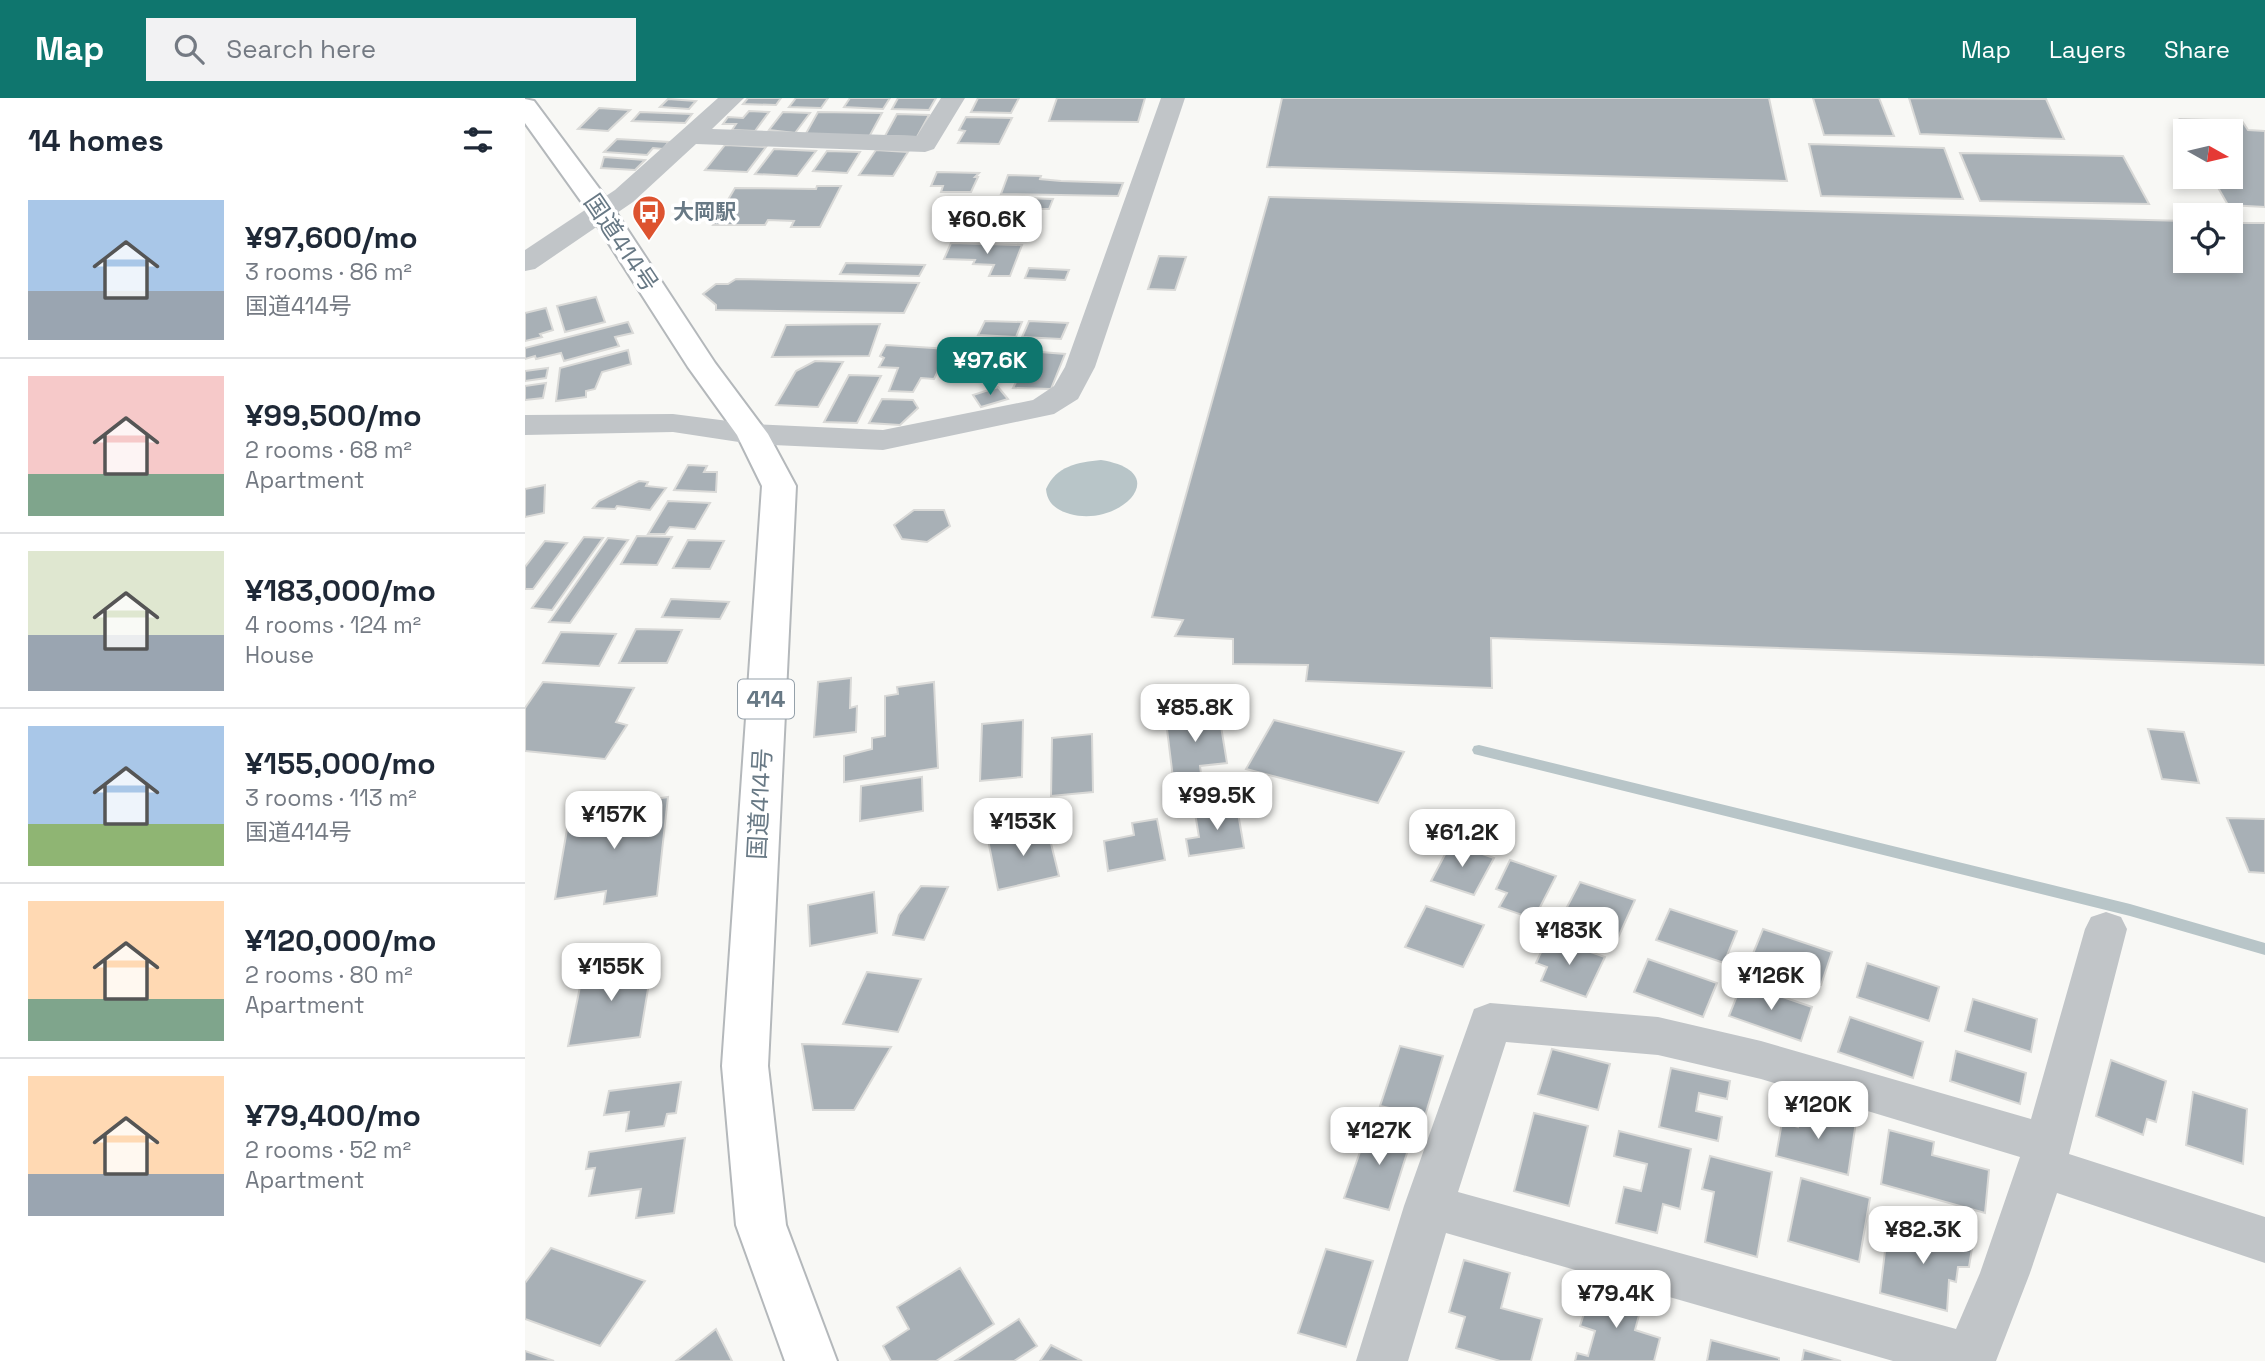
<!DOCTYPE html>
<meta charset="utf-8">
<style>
:root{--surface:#fff;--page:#f2f2f3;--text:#1f2937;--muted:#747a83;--line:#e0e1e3;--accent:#0f766e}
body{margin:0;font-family:"Space Grotesk","Noto Sans JP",sans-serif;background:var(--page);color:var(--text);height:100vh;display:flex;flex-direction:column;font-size:26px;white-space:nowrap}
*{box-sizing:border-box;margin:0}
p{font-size:23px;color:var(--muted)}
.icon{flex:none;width:38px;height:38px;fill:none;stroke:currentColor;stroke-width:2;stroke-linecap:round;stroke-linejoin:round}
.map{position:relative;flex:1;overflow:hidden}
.sheet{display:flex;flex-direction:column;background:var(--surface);width:525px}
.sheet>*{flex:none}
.needle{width:46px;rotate:98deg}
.controls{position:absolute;left:1648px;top:21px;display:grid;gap:14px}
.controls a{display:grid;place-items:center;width:70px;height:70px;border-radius:0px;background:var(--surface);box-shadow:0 4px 10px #0003;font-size:35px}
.price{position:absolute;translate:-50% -60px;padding:0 16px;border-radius:14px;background:#fff;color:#222;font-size:23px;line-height:46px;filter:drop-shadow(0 2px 4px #0008)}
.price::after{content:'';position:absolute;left:50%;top:42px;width:21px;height:16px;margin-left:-10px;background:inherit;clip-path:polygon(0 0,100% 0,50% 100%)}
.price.active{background:var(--accent);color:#fff}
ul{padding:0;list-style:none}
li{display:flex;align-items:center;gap:21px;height:175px;padding:0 28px}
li+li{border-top:2px solid var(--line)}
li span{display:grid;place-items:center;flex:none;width:196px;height:140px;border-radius:0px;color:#555}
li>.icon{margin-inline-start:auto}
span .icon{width:84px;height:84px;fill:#fffc;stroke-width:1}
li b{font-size:30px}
h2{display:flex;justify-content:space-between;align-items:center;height:84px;padding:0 28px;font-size:30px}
header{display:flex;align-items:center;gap:42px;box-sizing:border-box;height:98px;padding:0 35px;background:var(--accent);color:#fff}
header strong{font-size:33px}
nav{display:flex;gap:38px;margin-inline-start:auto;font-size:24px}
.search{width:490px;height:63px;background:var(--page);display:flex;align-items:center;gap:18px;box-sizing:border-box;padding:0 24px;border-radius:0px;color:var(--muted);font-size:26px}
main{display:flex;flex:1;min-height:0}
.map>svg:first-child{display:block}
</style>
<header>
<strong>Map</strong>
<div class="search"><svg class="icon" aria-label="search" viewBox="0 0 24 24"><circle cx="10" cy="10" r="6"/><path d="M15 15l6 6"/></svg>Search here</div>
<nav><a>Map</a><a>Layers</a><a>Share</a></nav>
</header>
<main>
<section class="sheet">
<h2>14 homes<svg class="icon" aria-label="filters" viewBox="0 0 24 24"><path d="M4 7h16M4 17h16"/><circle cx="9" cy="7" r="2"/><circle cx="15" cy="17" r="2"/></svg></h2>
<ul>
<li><span style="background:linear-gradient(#a9c7e8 65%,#9aa5b1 0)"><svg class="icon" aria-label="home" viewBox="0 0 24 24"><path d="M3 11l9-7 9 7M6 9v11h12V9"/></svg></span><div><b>¥97,600/mo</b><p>3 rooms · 86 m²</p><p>国道414号</p></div></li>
<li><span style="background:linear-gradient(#f6c9c9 70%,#7fa58c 0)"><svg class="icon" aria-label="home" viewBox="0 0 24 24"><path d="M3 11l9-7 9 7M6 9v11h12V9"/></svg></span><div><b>¥99,500/mo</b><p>2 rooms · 68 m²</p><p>Apartment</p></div></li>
<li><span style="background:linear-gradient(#dfe7d0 60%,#9aa5b1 0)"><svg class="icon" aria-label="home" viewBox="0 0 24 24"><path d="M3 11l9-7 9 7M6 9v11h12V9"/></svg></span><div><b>¥183,000/mo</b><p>4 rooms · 124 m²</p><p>House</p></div></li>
<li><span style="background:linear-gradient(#a9c7e8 70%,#8fb573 0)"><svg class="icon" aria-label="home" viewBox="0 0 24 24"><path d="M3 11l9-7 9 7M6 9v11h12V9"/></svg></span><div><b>¥155,000/mo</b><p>3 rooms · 113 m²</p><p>国道414号</p></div></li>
<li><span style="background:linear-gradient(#ffd9b3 70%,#7fa58c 0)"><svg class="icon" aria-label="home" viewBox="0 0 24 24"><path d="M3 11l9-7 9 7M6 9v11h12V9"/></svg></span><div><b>¥120,000/mo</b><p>2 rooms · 80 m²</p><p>Apartment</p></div></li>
<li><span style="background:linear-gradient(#ffd9b3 70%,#9aa5b1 0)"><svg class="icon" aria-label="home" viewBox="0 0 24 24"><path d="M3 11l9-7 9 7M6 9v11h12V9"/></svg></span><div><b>¥79,400/mo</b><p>2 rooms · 52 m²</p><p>Apartment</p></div></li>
</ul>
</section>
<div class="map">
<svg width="1740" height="1263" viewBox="0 0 1740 1263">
<rect width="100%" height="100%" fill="#f8f8f5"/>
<path fill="#b8c5c8" d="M576,362C651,374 594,430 545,416C531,412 522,405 521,391C531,368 553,364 576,362Z"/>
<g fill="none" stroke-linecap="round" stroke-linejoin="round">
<polygon fill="#b8c5c8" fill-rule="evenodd" points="954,647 1605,806 1740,845 1740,857 1605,818 949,656 947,652 949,648"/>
</g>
<g fill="#a8b0b6" stroke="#d9d9d7" stroke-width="2">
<polygon points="223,0 256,0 251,7 218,6"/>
<polygon points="271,0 303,0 296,10 264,9"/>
<polygon points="325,0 365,0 358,11 319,9"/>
<polygon points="373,0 411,0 404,12 367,11"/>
<polygon points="453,0 494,0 486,15 446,14"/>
<polygon points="532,0 620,0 613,24 524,23"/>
<polygon points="757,0 1244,0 1262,83 742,69"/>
<polygon points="1288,0 1354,0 1369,38 1299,37"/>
<polygon points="1384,0 1521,1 1539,41 1395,36"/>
<polygon points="143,1 171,3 164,11 135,9"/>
<polygon points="74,10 105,12 83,33 53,31"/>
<polygon points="224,13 244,14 230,33 207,32 211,26 198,26 203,19 218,20"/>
<polygon points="115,14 167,16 160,25 107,23"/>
<polygon points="258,14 285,15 270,35 244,32"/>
<polygon points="293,14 357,15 344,39 279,39"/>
<polygon points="372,16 404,17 392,39 360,38"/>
<polygon points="441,19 487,20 474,46 433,45 440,33 434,32"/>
<polygon points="1655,21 1717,23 1723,32 1740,33 1740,109 1703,107 1687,79 1706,79 1706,33 1662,33"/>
<polygon points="92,41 144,44 138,51 128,50 122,57 79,54"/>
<polygon points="1284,46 1419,50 1438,101 1296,98"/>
<polygon points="200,47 241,49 222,74 180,72"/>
<polygon points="249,51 291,53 272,78 230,76"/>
<polygon points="351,52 383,54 368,78 334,77"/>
<polygon points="302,53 335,54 322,75 288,73"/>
<polygon points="1435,55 1598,58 1624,106 1455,103"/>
<polygon points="79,59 120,62 110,72 76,70"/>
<polygon points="412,74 454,75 450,79 453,79 446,94 416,94 418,88 406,88"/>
<polygon points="483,77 516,78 515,81 536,83 598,85 593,98 476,96"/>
<polygon points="292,88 316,88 295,129 266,129 269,123 243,122 240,127 188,127 210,90 291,91"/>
<polygon points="472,99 528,101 524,111 512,111 506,125 453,127 459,113 466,114"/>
<polygon points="744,99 1661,123 1661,163 1706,163 1706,125 1740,125 1740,567 966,540 967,590 781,583 783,567 708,566 708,541 650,538 658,522 627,519"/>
<polygon points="426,145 497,147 485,178 464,178 469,167 448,166 450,162 419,161"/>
<polygon points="634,158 661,159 650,192 623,191"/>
<polygon points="321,165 400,167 394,178 315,176"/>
<polygon points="504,170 544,172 540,182 500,180"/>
<polygon points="211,181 394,185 379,215 191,212 191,207 178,196 191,186 203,186"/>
<polygon points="71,199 80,224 40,234 32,208"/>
<polygon points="21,210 28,232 15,236 17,239 0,243 0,215"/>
<polygon points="460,223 497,224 491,239 453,237"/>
<polygon points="504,223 543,225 536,241 497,239"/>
<polygon points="103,224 108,235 90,239 94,248 39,263 36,255 11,261 10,258 0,261 0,250"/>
<polygon points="355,226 344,258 247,259 261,227"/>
<polygon points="361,247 424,251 409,281 396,280 388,294 364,293 373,270 354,269 359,260 355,258"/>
<polygon points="455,248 486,250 473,276 443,275 447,266 436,265 441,255 452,256"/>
<polygon points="103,252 106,266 77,274 70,291 61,293 61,299 31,303 35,270"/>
<polygon points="503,253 540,256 526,291 488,290 494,278 484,277 488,268 495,269"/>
<polygon points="290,263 318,264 293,309 251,307 271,273"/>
<polygon points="23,270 21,280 0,283 0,273"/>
<polygon points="324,277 356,278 332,325 299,324"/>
<polygon points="21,285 18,300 0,302 0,288"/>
<polygon points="473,289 483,301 456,309 448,297"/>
<polygon points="357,301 388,302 393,310 375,327 344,325"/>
<polygon points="163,367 182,368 179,374 192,374 191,394 149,392"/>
<polygon points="114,383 123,384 121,388 141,390 125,412 92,408 90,411 68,410 74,403"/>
<polygon points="20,387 19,415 0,419 0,391"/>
<polygon points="143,403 185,405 170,431 145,429 140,436 123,436"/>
<polygon points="389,412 419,412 425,428 402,444 377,441 369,427"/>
<polygon points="112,438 147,439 132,467 96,466"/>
<polygon points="59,439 78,440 27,512 7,510"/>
<polygon points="83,440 103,442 45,525 24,524"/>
<polygon points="163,442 199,443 185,471 148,470"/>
<polygon points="20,443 42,445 8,491 0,491 0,469"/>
<polygon points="146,501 204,504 195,521 137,519"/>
<polygon points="111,531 157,532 142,565 94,565"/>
<polygon points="36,534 91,536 74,568 18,565"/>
<polygon points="326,580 325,610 332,608 331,634 289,639 293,584"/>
<polygon points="18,584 109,590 91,624 102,627 80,661 0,653 0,610"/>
<polygon points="409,584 413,670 319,684 319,658 347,651 347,640 360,638 360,598 373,596 372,589"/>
<polygon points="694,616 702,665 675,668 676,676 648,680 641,623"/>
<polygon points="498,622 497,679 455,683 457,626"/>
<polygon points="749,622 879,654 853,705 721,671"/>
<polygon points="1623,631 1659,634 1674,685 1637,681"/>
<polygon points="567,636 568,694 526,698 527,640"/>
<polygon points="397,679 398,713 335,723 336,688"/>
<polygon points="143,699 132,798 79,806 81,793 30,801 45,714"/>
<polygon points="712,709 719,750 664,758 661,741 674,739 670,715"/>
<polygon points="1702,720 1740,721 1740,775 1724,774"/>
<polygon points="632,721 640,762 583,773 579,743 609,737 607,725"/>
<polygon points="522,729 534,778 473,792 463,742"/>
<polygon points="926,745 969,760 949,797 906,783"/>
<polygon points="985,762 1031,778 1009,821 974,809 982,795 971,791"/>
<polygon points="1055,784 1110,802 1092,842 1051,827 1056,817 1041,811"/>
<polygon points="396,788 423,789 399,842 368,837 374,817"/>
<polygon points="349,794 352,835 285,848 283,807"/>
<polygon points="901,808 959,827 938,869 880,849"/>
<polygon points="1145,811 1212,833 1199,865 1131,842"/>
<polygon points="1238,831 1307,854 1296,887 1225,863"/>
<polygon points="1023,839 1080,859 1061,899 1016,883 1022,869 1011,865"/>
<polygon points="128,861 115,939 43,948 59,869"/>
<polygon points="1123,861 1192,885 1178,919 1109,894"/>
<polygon points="1342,865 1414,889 1404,923 1332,899"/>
<polygon points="342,874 396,881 373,934 318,926"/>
<polygon points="1217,885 1287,909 1276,943 1204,918"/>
<polygon points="1448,901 1512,921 1506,954 1440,933"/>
<polygon points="1325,919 1398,944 1388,980 1313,954"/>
<polygon points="277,946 366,949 329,1012 288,1012"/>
<polygon points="875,948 918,958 900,1018 855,1008"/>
<polygon points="1027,951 1085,966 1073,1012 1013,996"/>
<polygon points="1431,953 1501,975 1495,1006 1425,983"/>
<polygon points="1586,962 1641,983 1631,1024 1622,1021 1618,1037 1571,1018"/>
<polygon points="1146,970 1205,983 1202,1001 1174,995 1171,1013 1197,1019 1193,1043 1134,1029"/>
<polygon points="156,984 151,1015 142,1016 139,1028 101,1033 104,1014 79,1017 84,993"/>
<polygon points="1668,994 1722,1011 1718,1066 1661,1047"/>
<polygon points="1276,1009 1331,1024 1323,1077 1251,1058 1257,1024 1273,1029"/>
<polygon points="1009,1015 1063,1028 1044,1108 989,1093"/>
<polygon points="845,1025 888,1036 864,1112 819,1100"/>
<polygon points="1364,1032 1409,1044 1407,1057 1464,1072 1460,1115 1356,1086"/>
<polygon points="1094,1033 1166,1051 1155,1111 1138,1106 1132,1135 1091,1125 1099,1089 1116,1093 1122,1066 1089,1058"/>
<polygon points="160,1040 149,1115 111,1120 116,1091 64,1098 70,1070 61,1071 64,1054"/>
<polygon points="1185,1058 1247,1074 1232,1159 1180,1144 1189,1094 1177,1091"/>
<polygon points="1276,1080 1345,1100 1334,1164 1263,1143"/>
<polygon points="1363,1128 1405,1140 1403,1130 1448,1144 1444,1169 1433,1169 1431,1184 1424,1182 1422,1213 1355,1195"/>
<polygon points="26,1150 120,1183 75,1248 0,1221 0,1185"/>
<polygon points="801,1151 848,1163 821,1249 773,1235"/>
<polygon points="939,1162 985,1175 976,1210 1017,1221 1006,1263 975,1263 931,1250 940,1219 924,1214"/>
<polygon points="435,1170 469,1226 411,1263 366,1263 358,1248 384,1231 372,1209"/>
<polygon points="1067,1190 1117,1206 1110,1232 1135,1240 1129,1263 1050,1263 1052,1255 1063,1258 1070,1233 1055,1228"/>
<polygon points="494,1221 512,1248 489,1263 430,1263"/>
<polygon points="191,1231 207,1263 151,1263"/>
<polygon points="1186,1242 1254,1260 1254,1263 1182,1263"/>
<polygon points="526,1247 557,1263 515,1263"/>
<polygon points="1279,1252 1316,1263 1277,1263"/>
<polygon points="0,1253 29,1263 0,1263"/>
</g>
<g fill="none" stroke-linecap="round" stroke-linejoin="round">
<g stroke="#b4b8bb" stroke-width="4">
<polygon id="trunk" points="0,1 9,3 85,105 190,265 243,336 271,388 243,968 261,1127 312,1263 260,1263 211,1127 197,968 237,388 212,337 163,269 63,113 0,25"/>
</g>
<g fill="#c1c5c8" fill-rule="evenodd">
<polygon points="193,0 219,0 187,31 392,38 416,0 440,0 409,51 400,54 171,46 108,104 10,171 0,173 0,152 90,92"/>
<path d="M1581,814L1596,819L1602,831L1544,1056L1740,1119V1165L1532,1095L1505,1175L1471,1263H1368L921,1135L883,1263H831L879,1108L949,911L965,905L1133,919L1236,943L1506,1021L1560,831L1566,819ZM981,944L1133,957L1236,981L1495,1059L1455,1175L1431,1231L933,1094Z"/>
</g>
<polygon fill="#c1c5c8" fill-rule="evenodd" points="636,0 660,0 570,269 553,301 529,316 358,352 227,346 148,334 0,337 0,317 148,316 227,326 358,332 508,302 529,288 540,269"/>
<use href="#trunk" fill="#fff" fill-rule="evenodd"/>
</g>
<defs>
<g id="bus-pin" transform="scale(1.75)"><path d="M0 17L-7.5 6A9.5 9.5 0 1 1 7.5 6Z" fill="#dd532f" stroke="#fff"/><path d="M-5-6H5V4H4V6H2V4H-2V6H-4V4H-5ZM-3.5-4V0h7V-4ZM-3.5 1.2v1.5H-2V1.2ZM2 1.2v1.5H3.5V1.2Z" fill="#fff"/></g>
</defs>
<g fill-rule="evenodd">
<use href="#bus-pin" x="124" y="114"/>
</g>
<g text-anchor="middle" stroke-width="7" stroke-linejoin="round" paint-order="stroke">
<g font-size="21" font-weight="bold" fill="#687985" stroke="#fff" text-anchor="start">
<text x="148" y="121">大岡駅</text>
</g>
<rect fill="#fff" stroke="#95a1aa" stroke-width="2" x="213" y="581.5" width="56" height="39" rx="5"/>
<g font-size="23" font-weight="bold" fill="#687985">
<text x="241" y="609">414</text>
</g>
<g font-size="24" fill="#687985" stroke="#fff">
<text transform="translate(96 145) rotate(56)" y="8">国道414号</text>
<text transform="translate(235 706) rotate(-87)" y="8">国道414号</text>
</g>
</g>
</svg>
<div class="controls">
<a><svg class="needle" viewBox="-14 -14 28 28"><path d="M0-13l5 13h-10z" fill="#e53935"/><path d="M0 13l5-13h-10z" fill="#747a83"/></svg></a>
<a><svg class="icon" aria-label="locate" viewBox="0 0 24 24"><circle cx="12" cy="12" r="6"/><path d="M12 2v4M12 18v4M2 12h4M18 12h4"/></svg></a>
</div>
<b class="price" style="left:462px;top:158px">¥60.6K</b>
<b class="price active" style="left:465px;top:299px">¥97.6K</b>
<b class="price" style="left:670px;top:646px">¥85.8K</b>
<b class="price" style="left:692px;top:734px">¥99.5K</b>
<b class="price" style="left:89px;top:753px">¥157K</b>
<b class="price" style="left:498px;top:760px">¥153K</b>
<b class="price" style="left:937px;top:771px">¥61.2K</b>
<b class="price" style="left:1044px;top:869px">¥183K</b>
<b class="price" style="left:86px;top:905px">¥155K</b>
<b class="price" style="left:1246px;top:914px">¥126K</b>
<b class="price" style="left:1293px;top:1043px">¥120K</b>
<b class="price" style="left:854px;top:1069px">¥127K</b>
<b class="price" style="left:1398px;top:1168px">¥82.3K</b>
<b class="price" style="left:1091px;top:1232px">¥79.4K</b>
</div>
</main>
